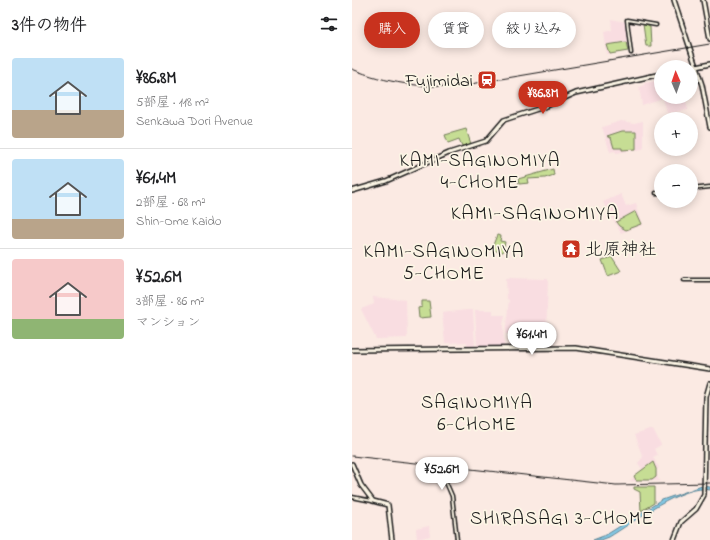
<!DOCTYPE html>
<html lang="ja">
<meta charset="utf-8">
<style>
:root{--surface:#fff;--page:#f6f6f6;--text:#202124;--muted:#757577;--line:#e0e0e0;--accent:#c8321e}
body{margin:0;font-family:"Indie Flower","Klee One",sans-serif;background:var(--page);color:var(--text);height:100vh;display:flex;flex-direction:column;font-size:15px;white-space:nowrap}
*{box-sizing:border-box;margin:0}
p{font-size:13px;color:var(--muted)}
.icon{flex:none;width:22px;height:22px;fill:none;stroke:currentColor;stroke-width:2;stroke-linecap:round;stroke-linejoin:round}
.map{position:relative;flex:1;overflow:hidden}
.drawer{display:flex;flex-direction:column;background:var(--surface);width:352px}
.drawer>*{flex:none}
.banner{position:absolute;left:12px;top:12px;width:286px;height:36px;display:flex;gap:8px}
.needle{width:26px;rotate:358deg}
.controls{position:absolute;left:302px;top:60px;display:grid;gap:8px}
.controls a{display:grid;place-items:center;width:44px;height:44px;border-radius:50%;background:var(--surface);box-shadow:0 2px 10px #0003;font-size:20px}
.price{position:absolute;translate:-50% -34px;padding:0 9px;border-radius:14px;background:#fff;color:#222;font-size:13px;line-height:26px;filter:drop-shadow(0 1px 2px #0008)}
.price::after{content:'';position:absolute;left:50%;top:24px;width:12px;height:9px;margin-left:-6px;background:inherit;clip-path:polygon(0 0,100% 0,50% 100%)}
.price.on{background:var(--accent);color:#fff}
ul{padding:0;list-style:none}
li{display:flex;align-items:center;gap:12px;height:100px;padding:0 12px}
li+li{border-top:1px solid var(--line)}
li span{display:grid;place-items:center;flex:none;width:112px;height:80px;border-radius:4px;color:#555}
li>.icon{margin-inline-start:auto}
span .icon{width:48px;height:48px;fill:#fffc;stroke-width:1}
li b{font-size:17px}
h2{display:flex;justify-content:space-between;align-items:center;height:48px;padding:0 12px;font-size:17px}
.pill{padding:0 14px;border-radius:18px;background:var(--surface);box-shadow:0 2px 10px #0003;font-size:14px;line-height:36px}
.pill.on{background:var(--accent);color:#fff}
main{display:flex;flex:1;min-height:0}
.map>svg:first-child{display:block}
</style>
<main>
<section class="drawer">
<h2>3件の物件<svg class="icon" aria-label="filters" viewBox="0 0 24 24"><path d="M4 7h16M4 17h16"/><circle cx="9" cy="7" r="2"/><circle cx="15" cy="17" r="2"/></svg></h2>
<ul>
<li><span style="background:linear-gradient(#bfe0f5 65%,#b9a48a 0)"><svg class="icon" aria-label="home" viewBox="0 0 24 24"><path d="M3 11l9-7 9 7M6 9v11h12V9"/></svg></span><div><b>¥86.8M</b><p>5部屋 · 118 m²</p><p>Senkawa Dori Avenue</p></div></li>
<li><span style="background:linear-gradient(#bfe0f5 75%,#b9a48a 0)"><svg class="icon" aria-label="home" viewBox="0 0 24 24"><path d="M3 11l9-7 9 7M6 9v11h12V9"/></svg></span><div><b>¥61.4M</b><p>2部屋 · 68 m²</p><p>Shin-Ome Kaido</p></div></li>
<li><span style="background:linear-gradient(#f6c9c9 75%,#8fb573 0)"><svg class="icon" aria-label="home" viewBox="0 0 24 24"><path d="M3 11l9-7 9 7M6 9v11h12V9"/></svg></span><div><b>¥52.6M</b><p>3部屋 · 86 m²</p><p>マンション</p></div></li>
</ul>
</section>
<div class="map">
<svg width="358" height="540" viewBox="0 0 358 540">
<rect width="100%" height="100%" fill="#fbeae3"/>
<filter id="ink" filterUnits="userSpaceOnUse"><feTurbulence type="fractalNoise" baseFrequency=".025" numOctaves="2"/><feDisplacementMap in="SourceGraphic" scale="8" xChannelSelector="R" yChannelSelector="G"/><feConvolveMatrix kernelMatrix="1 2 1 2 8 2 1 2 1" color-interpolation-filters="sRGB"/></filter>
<g filter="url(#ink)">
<g fill="#f9dde1">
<polygon points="259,19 273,22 278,49 277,51 255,55 252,32 260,30"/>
<polygon points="309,77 309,97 333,97 336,110 315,113 311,98 290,105 287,87 292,85 292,83 305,81 305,78"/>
<polygon points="269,121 282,123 291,121 291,149 264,153 263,151 258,152 250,127"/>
<polygon points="269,194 274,206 284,203 291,225 269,233 251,202"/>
<polygon points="154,278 196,279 194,338 171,338 171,334 153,334 157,300 155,299"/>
<polygon points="21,297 54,300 55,338 24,339 9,309 22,304"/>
<polygon points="114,310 121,310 123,347 115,347 115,342 93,343 90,313"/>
<polygon points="123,310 141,310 141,315 153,315 151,325 152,347 125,346"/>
<polygon points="301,429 309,445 302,449 305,455 301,457 304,462 303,465 305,464 307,468 304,470 305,474 306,479 309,481 278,481 290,469 286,463 291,457 282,435"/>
<polygon points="77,526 78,536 65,539 64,529"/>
</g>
<g fill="#c6dd94" stroke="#717c58">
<polygon points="291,24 298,27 299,46 294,46"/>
<polygon points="274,42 276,51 258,54 255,45"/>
<polygon points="114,129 119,144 110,146 107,139 96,143 93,135"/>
<polygon points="270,131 284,131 284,149 270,150 270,148 262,148 259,138 255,136"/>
<polygon points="201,169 202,175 193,178 176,179 177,183 167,184 166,179"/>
<polygon points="284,211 290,224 274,230 267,226 264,222"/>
<polygon points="145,235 149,236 148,241 153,242 151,252 139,250"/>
<polygon points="260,257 269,271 256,276 250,260"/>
<polygon points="70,301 77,301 79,317 67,318 66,308 70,307"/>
<polygon points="301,462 304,469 304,477 300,480 284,480 282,476"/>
<polygon points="282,487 302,487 302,503 289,511 288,492 282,489"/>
</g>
<path fill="#83c8e4" stroke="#5a8394" d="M350,486L358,487V490C333,482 279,524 257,537L249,540H241L254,535L310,500Z"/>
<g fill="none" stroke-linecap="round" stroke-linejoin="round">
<g stroke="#1c1c1c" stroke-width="5">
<g id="minor">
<polyline points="279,53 275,20 304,25"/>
<polyline points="339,189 358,187"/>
<polyline points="304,193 309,193"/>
<polyline points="332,280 358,280"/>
<polyline points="90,473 100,496 105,540"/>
<polyline points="0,497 20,501"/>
</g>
</g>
<g stroke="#1c1c1c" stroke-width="6">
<g id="major">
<polyline points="322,0 350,85 358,127"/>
<polyline points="351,0 358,39"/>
<polyline points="339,68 358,64"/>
<polyline points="0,191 34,181 97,153 134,141 152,120 195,106 224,93 309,74"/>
<polyline points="0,350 224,348 358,369"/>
<polyline points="0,464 9,485 21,501 36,505 40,540"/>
<polyline points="322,540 329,522 344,509 352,495 354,397 358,383"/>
</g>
</g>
<use href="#minor" stroke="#fcf5e5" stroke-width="2"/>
<use href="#major" stroke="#fcf5e5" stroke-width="3"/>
<g stroke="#1c1c1c" stroke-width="1">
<path d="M0,69C34,83 70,88 107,86L358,44"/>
<polyline points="0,456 264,485 358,483"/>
</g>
</g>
</g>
<defs>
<g id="station-square" transform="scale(1)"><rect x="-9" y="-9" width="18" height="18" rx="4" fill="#c8321e" stroke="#fcf5e5"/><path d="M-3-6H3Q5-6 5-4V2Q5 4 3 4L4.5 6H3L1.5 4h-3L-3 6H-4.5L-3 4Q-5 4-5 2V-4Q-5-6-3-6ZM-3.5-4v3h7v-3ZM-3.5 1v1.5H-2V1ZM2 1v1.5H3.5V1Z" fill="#fff"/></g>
<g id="temple-square" transform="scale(1)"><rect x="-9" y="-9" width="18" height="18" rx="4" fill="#c8321e" stroke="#fcf5e5"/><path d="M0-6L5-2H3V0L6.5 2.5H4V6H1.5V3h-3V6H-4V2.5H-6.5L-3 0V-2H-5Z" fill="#fff"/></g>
</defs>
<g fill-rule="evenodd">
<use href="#station-square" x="135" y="80"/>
<use href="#temple-square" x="219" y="249"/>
</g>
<g text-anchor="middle" stroke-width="3.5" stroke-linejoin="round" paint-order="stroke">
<g font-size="18" fill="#1c1c1c" stroke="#fcf5e5" text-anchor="end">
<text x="121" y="86">Fujimidai</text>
<text x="233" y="255" text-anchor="start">北原神社</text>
</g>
<g font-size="19" letter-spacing="1" fill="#1c1c1c" stroke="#fcf5e5">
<text x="128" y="166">KAMI-SAGINOMIYA<tspan x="128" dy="22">4-CHOME</tspan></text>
<text x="92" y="257">KAMI-SAGINOMIYA<tspan x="92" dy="22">5-CHOME</tspan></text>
<text x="125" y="408">SAGINOMIYA<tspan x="125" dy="22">6-CHOME</tspan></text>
<text x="210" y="524">SHIRASAGI 3-CHOME</text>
</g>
<g font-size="20" letter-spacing="1" fill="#1c1c1c" stroke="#fcf5e5">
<text x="183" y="219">KAMI-SAGINOMIYA</text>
</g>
</g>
</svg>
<div class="controls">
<a><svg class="needle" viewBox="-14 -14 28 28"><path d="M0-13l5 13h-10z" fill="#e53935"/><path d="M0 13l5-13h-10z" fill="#757577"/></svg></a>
<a>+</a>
<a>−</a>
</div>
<b class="price on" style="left:191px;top:115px">¥86.8M</b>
<b class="price" style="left:180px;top:356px">¥61.4M</b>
<b class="price" style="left:90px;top:491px">¥52.6M</b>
<div class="banner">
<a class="pill on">購入</a>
<a class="pill">賃貸</a>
<a class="pill">絞り込み</a>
</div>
</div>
</main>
